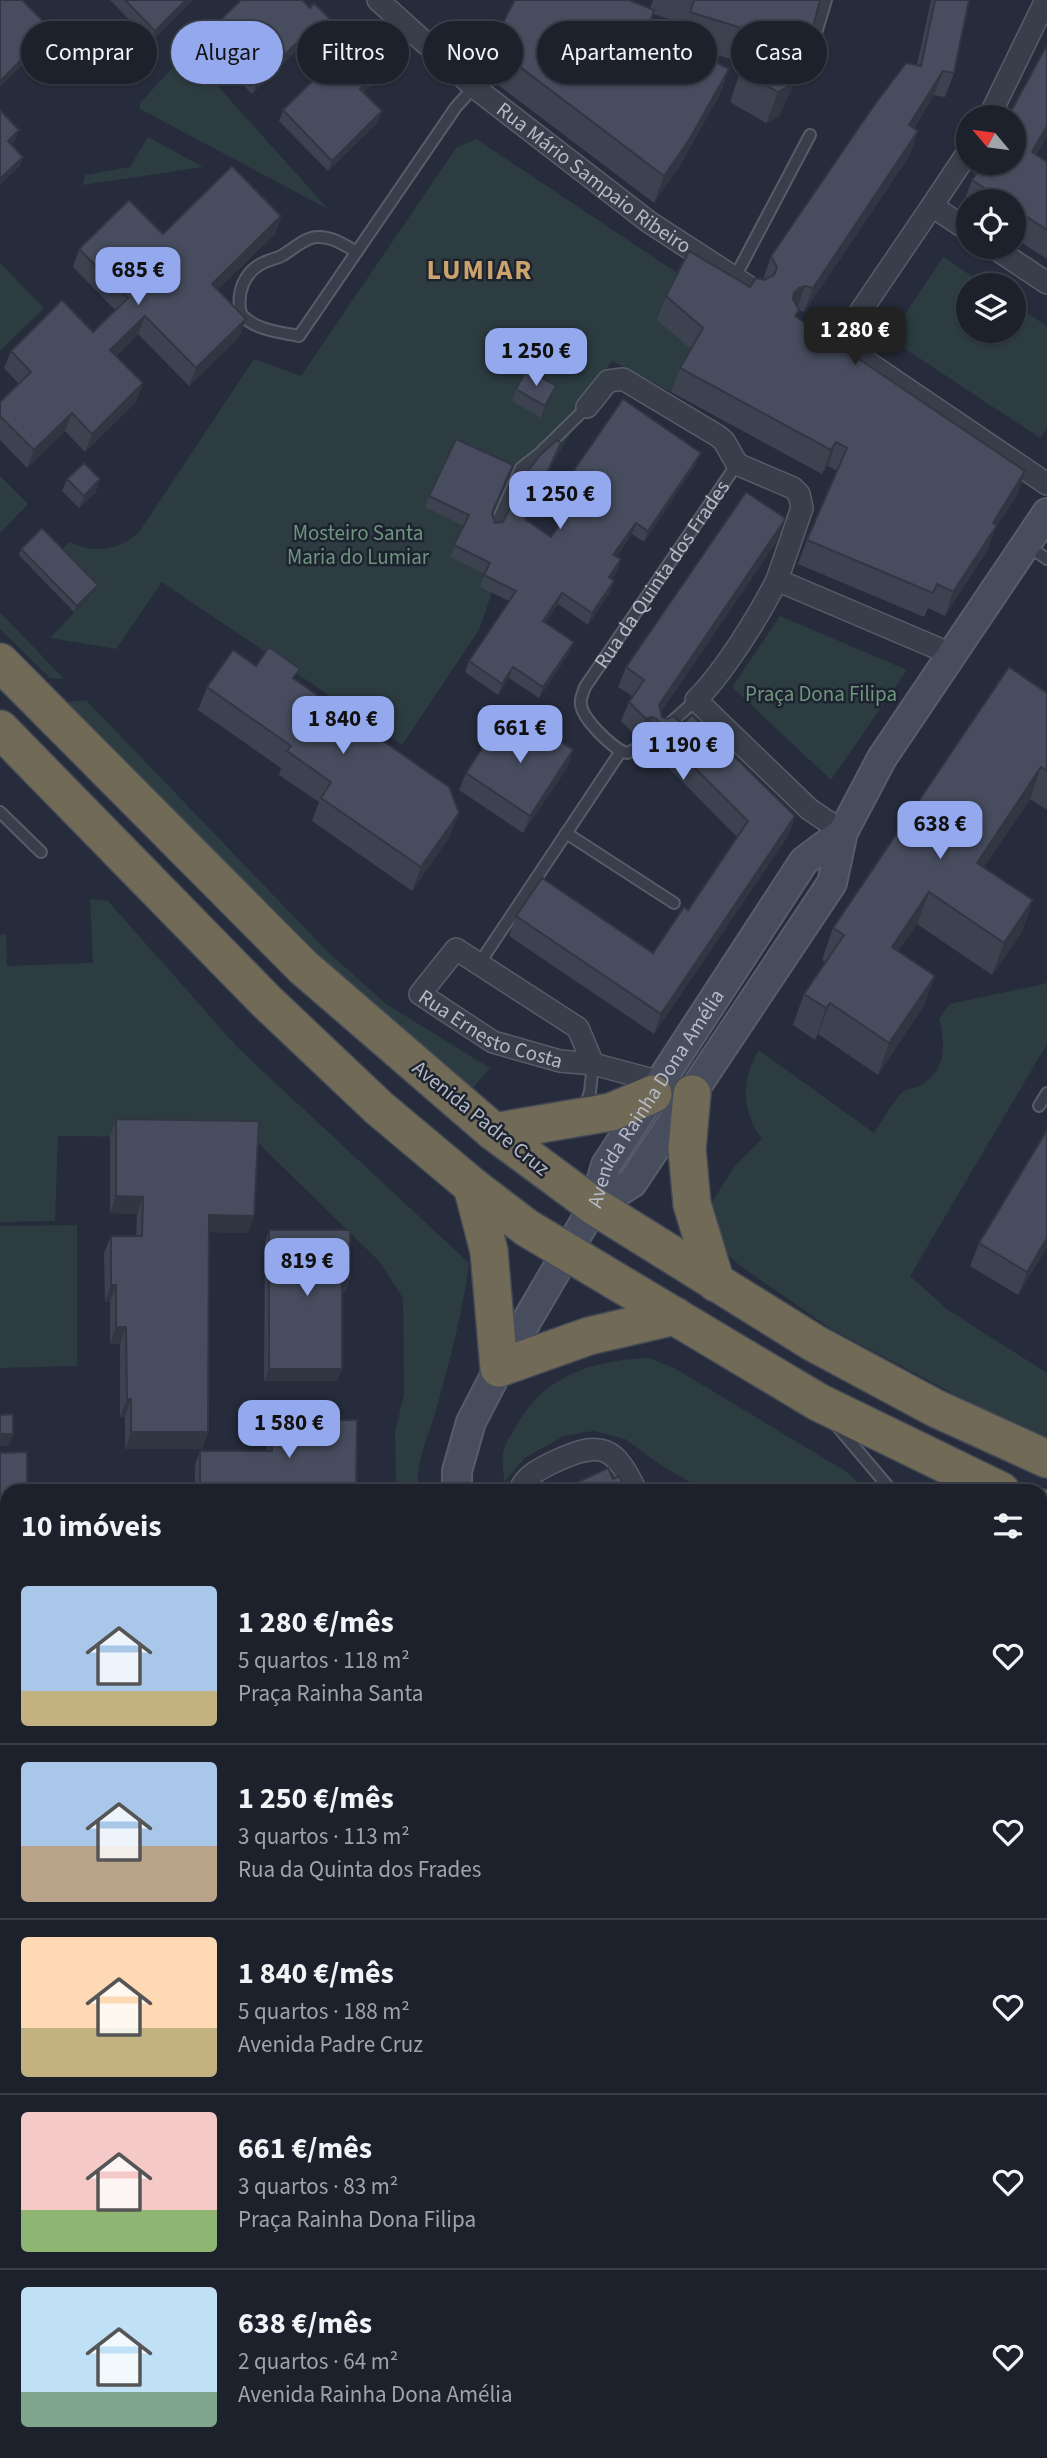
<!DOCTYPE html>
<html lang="pt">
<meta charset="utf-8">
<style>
:root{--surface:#1c212c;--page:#252934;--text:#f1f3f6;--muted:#a0a3a9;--line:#3a3e48;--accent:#93a8ed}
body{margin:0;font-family:"Source Sans 3",sans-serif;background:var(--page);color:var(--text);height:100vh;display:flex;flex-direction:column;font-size:26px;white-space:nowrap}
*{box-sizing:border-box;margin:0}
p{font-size:23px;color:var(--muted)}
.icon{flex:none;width:38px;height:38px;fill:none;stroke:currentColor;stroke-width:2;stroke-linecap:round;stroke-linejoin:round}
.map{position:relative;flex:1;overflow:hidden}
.details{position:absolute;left:0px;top:1484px;width:1048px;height:975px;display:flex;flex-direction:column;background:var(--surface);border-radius:21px 21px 0 0;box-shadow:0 2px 5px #0004,0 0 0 2px var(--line)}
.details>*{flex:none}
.guide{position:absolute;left:21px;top:21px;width:1006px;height:63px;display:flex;gap:14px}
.needle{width:46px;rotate:299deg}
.fabs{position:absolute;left:956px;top:105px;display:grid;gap:14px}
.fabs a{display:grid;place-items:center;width:70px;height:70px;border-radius:50%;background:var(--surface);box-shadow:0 2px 5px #0004,0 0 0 2px var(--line);font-size:35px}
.price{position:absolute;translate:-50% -60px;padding:0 16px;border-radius:14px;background:var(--accent);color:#111;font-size:23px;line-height:46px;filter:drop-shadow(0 2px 4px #0008)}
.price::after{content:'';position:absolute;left:50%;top:42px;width:21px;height:16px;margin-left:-10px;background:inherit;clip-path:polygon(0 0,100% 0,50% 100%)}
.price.active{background:#222;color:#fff}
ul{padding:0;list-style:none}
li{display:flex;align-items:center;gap:21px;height:175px;padding:0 21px}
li+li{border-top:2px solid var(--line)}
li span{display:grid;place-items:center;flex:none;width:196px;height:140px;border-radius:7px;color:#555}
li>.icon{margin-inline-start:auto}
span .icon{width:84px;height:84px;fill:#fffc;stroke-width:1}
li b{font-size:30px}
h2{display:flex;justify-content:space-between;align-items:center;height:84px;padding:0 21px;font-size:30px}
.pill{padding:0 24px;border-radius:32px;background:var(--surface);box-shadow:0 2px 5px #0004,0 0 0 2px var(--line);font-size:24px;line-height:63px}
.pill.active{background:var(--accent);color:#111}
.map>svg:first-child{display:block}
</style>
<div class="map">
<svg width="1047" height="2458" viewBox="0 0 1047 2458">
<rect width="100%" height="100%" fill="#262c3b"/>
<g fill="#2c3c40">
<polygon points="187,52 328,209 140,109 140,103"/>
<polygon points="148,137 203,167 83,185 85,175 130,167"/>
<path d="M476,139L680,275L694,352L671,392L612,361L580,402L592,411L576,425L552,464L492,592L479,630L402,745L162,582L116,649L50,638L95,591L59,553L69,542C95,554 119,551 140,531L254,359L301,376L456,148Z"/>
<polygon points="943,257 985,285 968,285 968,331 1013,331 1013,304 1047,326 1047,428 1040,438 889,338"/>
<polygon points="0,263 44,308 0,351"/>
<polygon points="0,476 28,504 0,533"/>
<polygon points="0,612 64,679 50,678 0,629"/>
<polygon points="780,616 907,670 831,780 732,687"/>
<polygon points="86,700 328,952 386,1004 490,1068 473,1088 328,964 66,702"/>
<path d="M90,899L108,901L238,1048L469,1263C463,1311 450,1360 437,1407C430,1433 414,1463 419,1491H396L395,1431L404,1395L403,1298L379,1261L253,1138L58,1136L55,1221L0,1222V935L6,934L7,966L93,963Z"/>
<path d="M1047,980V1044L910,1276L948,1310L1047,1373V1438L1009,1423L831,1329L739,1265L715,1243L703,1216L735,1166L762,1139C741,1111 741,1079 759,1050L874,1133C881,1123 894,1099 903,1092C908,1088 917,1088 923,1084C947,1068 945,1043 939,1019L949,1004L1044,984Z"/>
<polygon points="77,1225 77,1366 0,1368 0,1226"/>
<path d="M649,1358L674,1368L847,1472L866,1491H706L662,1466L625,1439L593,1431L564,1436L525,1458L504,1482C504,1472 501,1458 504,1449C506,1441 513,1433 517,1425C545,1374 595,1360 649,1358Z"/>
<polygon points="0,2362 7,2368 7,2452 41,2453 0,2457"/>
</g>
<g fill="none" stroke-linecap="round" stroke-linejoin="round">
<g stroke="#575c69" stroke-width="14">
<g id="lane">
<polyline points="810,53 826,0"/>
<path d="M357,252C344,245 332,236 317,237C306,237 293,249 283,255C277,259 270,259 263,263C244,272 236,293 241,314C254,330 280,332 299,336L456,107L474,87"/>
<polyline points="735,277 810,135"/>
<polyline points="495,527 521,468 539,454 587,407"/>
<polyline points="1028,546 1047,559"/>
<polyline points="667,726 696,700"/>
<path id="s1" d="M645,745L627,753C614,750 582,719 581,704C580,698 583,693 585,687L737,464"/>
<polyline points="0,812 41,852"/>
<polyline points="566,833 674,903"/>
<polyline points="479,964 621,751"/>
<polyline points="1039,1106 1047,1093"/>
<polyline points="584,1109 590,1092 593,1064"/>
<polyline points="837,1426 892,1491"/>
</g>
</g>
<g stroke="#575c69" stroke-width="24">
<g id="street">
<path id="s2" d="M378,0L474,87L649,222L755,291"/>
<polyline points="989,117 1046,0"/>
<polyline points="932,206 968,152"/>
<polyline points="968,230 932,206 839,343 1047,484"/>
<polyline points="993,247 1047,283"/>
<polyline points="587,407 608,381 623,379 718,436 724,441 737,464 793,488 799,494 802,508 777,580"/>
<path d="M843,832L809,809L696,700C724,672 759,616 777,580L951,654"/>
<path id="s3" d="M593,1064L578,1028L456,949L420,994L493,1042L560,1061L593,1064L661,1082"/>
<path d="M519,1491C526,1475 541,1468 556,1461C601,1440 615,1446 636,1491"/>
<polyline points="0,1750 7,1750"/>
<polyline points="1041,1757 1047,1755"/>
<polyline points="1041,2015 1047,2016"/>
<polyline points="1041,2179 1047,2175"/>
<polyline points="1041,2233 1047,2241"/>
<polyline points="947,2452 954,2458"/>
</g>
</g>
<g stroke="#575c69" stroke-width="32">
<g id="secondary">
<polyline points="594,1206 632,1183 832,883 843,832 882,758 1047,513"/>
<path id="s4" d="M457,1491V1471L471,1422L499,1368L594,1206L606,1165L804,861L843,832"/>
<polyline points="1041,1970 1047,1970"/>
</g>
</g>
<g stroke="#444956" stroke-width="40">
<g id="highway">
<polyline points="0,662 303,967 494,1132 594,1206 814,1343 935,1408 1047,1459"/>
<polyline points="0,729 266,1001 379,1108 472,1186 527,1228 818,1402 1001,1491"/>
<polyline points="692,1094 687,1149 692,1204 716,1283"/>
<polyline points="494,1132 611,1112 653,1094"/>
<polyline points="472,1186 489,1251 499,1368 589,1336 675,1316"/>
<polyline points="1041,1508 1047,1510"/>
</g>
</g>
<use href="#lane" stroke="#393e4b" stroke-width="10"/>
<use href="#street" stroke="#393e4b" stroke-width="21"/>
<use href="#secondary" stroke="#484d5e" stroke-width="28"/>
<use href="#highway" stroke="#706a57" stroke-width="37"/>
</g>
<g fill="#3d4251" fill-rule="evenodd">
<polygon points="110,0 193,0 151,42"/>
<polygon points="302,0 376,81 364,92 378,122 328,171 279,121 283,110 333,62 309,38 252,94 203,44 207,33"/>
<path d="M653,0H820L795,81L779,116L766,123L730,102L743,63L679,43L729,69L719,96L679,167L654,203L481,72L491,45L650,9ZM653,14L685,24L678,42L649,27Z"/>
<polygon points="931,0 969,0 954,73 945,97 934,95 914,128 910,155 804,312 798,310 796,317 1017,495 995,529 988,549 945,616 928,608 924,617 798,564 807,540 837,471 828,466 822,474 671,392 680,368 691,349 657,320 666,296 750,287 763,280 771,256 917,65"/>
<polygon points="1047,45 1047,136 1036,155 1047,162 1047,259 1013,237 1013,201 968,201 968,207 963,204 972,180 1013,163"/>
<polygon points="281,216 275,234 217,290 246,319 239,337 189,386 138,334 116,356 137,401 85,452 65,431 27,468 0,440 0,402 19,384 4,368 11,351 93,332 115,310 73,267 79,249 163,234"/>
<polygon points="556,386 552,398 541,418 512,401 516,389"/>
<polygon points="561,443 557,454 526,520 551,537 579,496 566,488 570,476 696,464 644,542 632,534 616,557 621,559 617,571 611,579 614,581 610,592 588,625 558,604 545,623 574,642 569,653 539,698 509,678 498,695 465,672 469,661 509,601 480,587 485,574 450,557 464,526 425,507 429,496 509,477 492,514 495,523 503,522"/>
<polygon points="67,479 96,492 79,508 62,491"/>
<polygon points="777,541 661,712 662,717 795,816 788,836 654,1034 509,936 516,916 653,953 688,910 737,837 651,750 653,745 650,739 645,737 639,739 621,721 629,702 632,696 618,687 626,667"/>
<polygon points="21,549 98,585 96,591 74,612 19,555"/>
<polygon points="256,666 296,680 450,836 412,891 312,821 319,802 279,775 281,768 198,710 207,687"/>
<polygon points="1047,693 1047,810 1030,799 984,867 1033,900 1022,932 992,975 917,924 898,951 935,976 923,1007 878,1075 818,1034 815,1040 793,1025 804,994 826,962 822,960 833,928"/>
<polygon points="507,740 567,768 523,833 459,790 466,773"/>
<polygon points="116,1119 248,1233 209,1232 208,1432 202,1449 125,1449 125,1417 120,1417 120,1344 110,1344 110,1302 105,1302 104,1253 111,1236 136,1236 137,1214 110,1213 110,1136"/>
<polygon points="1047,1130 1047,1247 1018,1295 970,1266 979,1243"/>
<polygon points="269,1230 350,1279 345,1292 342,1292 342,1369 337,1381 264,1381 265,1242"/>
<polygon points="272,1420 356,1491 195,1491 195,1465 200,1451 267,1451 267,1434"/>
<polygon points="1041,1568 1047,1571 1047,1704 1044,1711 1041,1712"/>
<polygon points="1047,1789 1047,1899 1041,1896 1041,1799"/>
<polygon points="1041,2032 1047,2033 1047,2090 1041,2089"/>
<polygon points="1041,2252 1047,2259 1047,2378 1045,2376 1041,2364"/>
<polygon points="135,2452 392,2452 387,2458 142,2458"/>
<polygon points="972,2452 1041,2452 1047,2458 979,2458"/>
</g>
<g fill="#323642">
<polygon points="186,0 193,0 151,42 155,31"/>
<polygon points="313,27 309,38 252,94 256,83"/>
<polygon points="52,30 48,40 0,87 0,81"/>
<polygon points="807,50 795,81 779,116 766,123 778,92"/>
<polygon points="729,69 719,96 679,167 654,203 664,176"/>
<polygon points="380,70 376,81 356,100 360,89"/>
<polygon points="943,71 934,95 900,149 909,125"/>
<polygon points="382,111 378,122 328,171 332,161"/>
<polygon points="1047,126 1047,136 1023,175 1032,152"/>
<polygon points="19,130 16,139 5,150 8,141"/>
<polygon points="918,131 910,155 804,312 813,288"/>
<polygon points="23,157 20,166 0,185 0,179"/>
<polygon points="281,216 275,234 205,302 212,284"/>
<polygon points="805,286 797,310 790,312 794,293 799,288"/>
<polygon points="145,316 138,334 104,368 110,350"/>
<polygon points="246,319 239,337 189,386 196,368"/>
<polygon points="143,383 137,401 85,452 92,434"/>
<polygon points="556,386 552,398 541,418 545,406"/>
<polygon points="72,413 65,431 27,468 34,450"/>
<polygon points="836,442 828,466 822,474 831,450"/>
<polygon points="561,443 557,454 521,530 525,519"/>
<polygon points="701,453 696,464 644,542 648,531"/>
<polygon points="1025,471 1017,495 995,529 988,549 945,616 953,592 993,523"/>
<polygon points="100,479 96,492 79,508 84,496"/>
<polygon points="784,521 777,541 656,719 659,705"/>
<polygon points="636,523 632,534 609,567 613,555"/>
<polygon points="621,559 617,571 605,588 609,577"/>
<polygon points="614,581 610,592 588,625 592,613"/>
<polygon points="98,585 96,591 74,612 77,606"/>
<polygon points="562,593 558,604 539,632 543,621"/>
<polygon points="574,642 569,653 539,698 543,687"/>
<polygon points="513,667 509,678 498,695 502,684"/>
<polygon points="652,717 645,737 639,739 646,719"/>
<polygon points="573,750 567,768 523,833 530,816"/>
<polygon points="1041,767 1030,799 966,894 977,863"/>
<polygon points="459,813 450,836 412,891 421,867"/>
<polygon points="795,816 788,836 654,1034 661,1014"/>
<polygon points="929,892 917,924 880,978 892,947"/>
<polygon points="1033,900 1022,932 992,975 1004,943"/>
<polygon points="935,976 923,1007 878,1075 889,1043"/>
<polygon points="830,1003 818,1034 815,1040 826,1008"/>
<polygon points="116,1196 143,1197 137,1214 110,1213"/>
<polygon points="209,1215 254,1216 248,1233 203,1232"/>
<polygon points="1047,1238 1047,1247 1018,1295 1027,1272"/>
<polygon points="342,1279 350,1279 345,1292 338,1292"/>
<polygon points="111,1285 116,1285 110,1302 105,1302"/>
<polygon points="116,1327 126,1327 120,1344 110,1344"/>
<polygon points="269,1369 342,1369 337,1381 264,1381"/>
<polygon points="127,1399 131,1399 125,1417 120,1417"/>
<polygon points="131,1432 208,1432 202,1449 125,1449"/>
<polygon points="0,1434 13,1434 9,1446 0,1446"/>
<rect x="0" y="1573" width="7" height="33"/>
<polygon points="1047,1645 1047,1649 1043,1660 1041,1661 1041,1647"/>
<rect x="0" y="1680" width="7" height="33"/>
<polygon points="1047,1697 1047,1704 1044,1711 1041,1712 1041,1701 1042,1699"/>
<rect x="0" y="2098" width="7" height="18"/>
<polygon points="380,2452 392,2452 387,2458 375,2458"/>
</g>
<g fill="#474d5e" stroke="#323642" stroke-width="2">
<polygon points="0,0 22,0 52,30 0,81"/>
<polygon points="125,0 186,0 155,31"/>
<polygon points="241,0 302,0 310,8 314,3 380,70 360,89 382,111 332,161 283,110 340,54 313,27 256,83 207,33"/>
<polygon points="515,0 629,0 654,10 649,27 729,69 689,140 664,176 491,45"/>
<polygon points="694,0 820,0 807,50 791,85 778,92 741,71 754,32 690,12"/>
<polygon points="935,0 969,0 954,73 943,71 909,125 918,131 813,288 805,286 799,288 794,293 793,299 799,310 795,316 1025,471 993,523 997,525 953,592 937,584 933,593 807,540 847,448 836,442 831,450 680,368 703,328 666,296 689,251 750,287 756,278 764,280 774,275 777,267 771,256 875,104 906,63 921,66"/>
<polygon points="1047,45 1047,126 1032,152 1047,162 1047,230 1013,208 1013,201 1004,201 972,180 984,163 1013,163 1013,117 1008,117"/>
<polygon points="0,110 19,130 8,141 23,157 0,179"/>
<polygon points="232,166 281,216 212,284 246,319 196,368 145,316 110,350 143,383 92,434 72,413 34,450 0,416 0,402 31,372 11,351 62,300 93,332 128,298 79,249 129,200 163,234"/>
<polygon points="527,369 556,386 545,406 516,389"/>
<polygon points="623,399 701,453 648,531 636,523 613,555 621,559 609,577 614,581 592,613 562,593 543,621 574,642 543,687 513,667 502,684 469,661 516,591 484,575 490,563 454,545 469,515 429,496 456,439 513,465 492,513 495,523 503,522 527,472 541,454 557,440 561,443 525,519 551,537 586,487 570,476"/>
<polygon points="84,463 100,479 84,496 67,479"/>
<polygon points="746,492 785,518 784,521 659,705 662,717 668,719 673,716 683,724 692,715 795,816 661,1014 516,916 542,878 653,953 684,907 688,910 748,821 658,731 660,725 657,719 652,717 646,719 629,702 644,680 626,667"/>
<polygon points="42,528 98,585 77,606 21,549"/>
<polygon points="269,647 300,669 293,678 449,787 459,813 421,867 321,798 331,782 287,751 291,746 207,687 233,650 256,666"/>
<polygon points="1009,667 1047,693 1047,771 1041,767 977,863 1033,900 1004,943 929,892 892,947 935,976 889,1043 830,1003 826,1008 804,994 844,935 833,928"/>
<polygon points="523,716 573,750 530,816 466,773 493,731 507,740"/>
<polygon points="116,1119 259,1121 254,1216 209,1215 208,1432 131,1432 131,1399 127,1399 126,1327 116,1327 116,1285 111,1285 111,1236 142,1236 143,1197 116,1196"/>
<polygon points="1047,1130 1047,1238 1027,1272 979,1243"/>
<polygon points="269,1230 350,1230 350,1279 342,1279 342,1369 269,1369"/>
<polygon points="13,1414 13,1434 0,1434 0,1415"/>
<polygon points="272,1420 357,1420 356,1491 200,1491 200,1451 272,1451"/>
<polygon points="27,1452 27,1491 7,1491 7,1573 0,1573 0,1453"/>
<polygon points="608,1468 613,1479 619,1476 626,1491 559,1491"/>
<polygon points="1041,1537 1047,1540 1041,1553"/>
<polygon points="1041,1568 1047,1571 1047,1645 1041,1647"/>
<rect x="0" y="1631" width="7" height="49"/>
<polygon points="1041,1658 1047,1660 1047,1697 1042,1699"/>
<polygon points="1047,1789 1047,1836 1041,1832 1041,1799"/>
<rect x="0" y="1797" width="7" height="301"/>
<polygon points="1041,2032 1047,2033 1047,2077 1041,2076"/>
<polygon points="1041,2252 1047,2259 1047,2356 1045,2350 1041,2345"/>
<polygon points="1041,2422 1047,2426 1047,2458 1004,2458 997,2452 1041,2452"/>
<polygon points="170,2452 380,2452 375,2458 177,2458"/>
<polygon points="453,2452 714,2452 721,2458 448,2458"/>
</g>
<g text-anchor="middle" stroke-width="5" stroke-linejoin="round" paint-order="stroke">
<g font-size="21" fill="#b5b9c6" stroke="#1e2330">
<text dy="7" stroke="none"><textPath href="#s2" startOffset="280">Rua Mário Sampaio Ribeiro</textPath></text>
<text dy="7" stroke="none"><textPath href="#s1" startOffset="243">Rua da Quinta dos Frades</textPath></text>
<text dy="7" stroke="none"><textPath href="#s3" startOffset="322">Rua Ernesto Costa</textPath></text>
<text dy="7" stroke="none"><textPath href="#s4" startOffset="444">Avenida Rainha Dona Amélia</textPath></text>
<text transform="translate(481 1118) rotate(39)" y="7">Avenida Padre Cruz</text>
</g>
<g font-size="21" fill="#6e957d" stroke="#1e2330">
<text x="358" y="540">Mosteiro Santa<tspan x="358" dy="24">Maria do Lumiar</tspan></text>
<text x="821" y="701">Praça Dona Filipa</text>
</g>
<g font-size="28" font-weight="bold" letter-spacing="2" fill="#caa36d" stroke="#1e2330">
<text x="480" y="279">LUMIAR</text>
</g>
</g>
</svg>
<div class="fabs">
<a><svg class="needle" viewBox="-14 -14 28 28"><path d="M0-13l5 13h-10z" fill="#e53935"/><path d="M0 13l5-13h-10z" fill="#a0a3a9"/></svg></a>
<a><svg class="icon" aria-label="locate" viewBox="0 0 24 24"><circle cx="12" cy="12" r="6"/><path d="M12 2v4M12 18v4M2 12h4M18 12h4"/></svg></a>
<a><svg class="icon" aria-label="layers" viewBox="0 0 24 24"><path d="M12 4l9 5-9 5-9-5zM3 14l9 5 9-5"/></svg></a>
</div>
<b class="price" style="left:138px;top:307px">685 €</b>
<b class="price active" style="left:855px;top:367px">1 280 €</b>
<b class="price" style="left:536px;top:388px">1 250 €</b>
<b class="price" style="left:560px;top:531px">1 250 €</b>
<b class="price" style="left:343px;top:756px">1 840 €</b>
<b class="price" style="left:520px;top:765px">661 €</b>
<b class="price" style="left:683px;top:782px">1 190 €</b>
<b class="price" style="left:940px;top:861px">638 €</b>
<b class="price" style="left:307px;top:1298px">819 €</b>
<b class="price" style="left:289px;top:1460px">1 580 €</b>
<div class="guide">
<a class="pill">Comprar</a>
<a class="pill active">Alugar</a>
<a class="pill">Filtros</a>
<a class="pill">Novo</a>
<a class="pill">Apartamento</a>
<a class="pill">Casa</a>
</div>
<section class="details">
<h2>10 imóveis<svg class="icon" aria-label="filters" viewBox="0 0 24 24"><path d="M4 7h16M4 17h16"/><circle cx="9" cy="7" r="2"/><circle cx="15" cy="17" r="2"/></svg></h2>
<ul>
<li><span style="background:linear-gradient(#a9c7e8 75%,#c2b280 0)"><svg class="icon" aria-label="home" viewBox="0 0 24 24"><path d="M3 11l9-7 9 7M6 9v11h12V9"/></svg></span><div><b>1 280 €/mês</b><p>5 quartos · 118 m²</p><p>Praça Rainha Santa</p></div><svg class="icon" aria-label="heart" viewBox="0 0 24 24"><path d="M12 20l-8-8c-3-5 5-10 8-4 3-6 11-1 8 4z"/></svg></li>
<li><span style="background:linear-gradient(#a9c7e8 60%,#b9a48a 0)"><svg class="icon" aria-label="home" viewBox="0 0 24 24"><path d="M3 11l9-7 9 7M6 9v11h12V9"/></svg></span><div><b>1 250 €/mês</b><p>3 quartos · 113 m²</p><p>Rua da Quinta dos Frades</p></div><svg class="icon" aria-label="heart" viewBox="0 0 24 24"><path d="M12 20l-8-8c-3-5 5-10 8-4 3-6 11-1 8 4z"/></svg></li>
<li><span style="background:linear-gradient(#ffd9b3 65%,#c2b280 0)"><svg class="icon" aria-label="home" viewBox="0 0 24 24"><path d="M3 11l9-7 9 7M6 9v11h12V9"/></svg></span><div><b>1 840 €/mês</b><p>5 quartos · 188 m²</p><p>Avenida Padre Cruz</p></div><svg class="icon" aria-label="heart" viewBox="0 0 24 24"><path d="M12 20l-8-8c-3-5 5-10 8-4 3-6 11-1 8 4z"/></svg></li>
<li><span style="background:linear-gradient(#f6c9c9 70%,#8fb573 0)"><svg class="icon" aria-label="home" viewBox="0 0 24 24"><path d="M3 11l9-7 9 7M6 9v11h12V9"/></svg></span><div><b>661 €/mês</b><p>3 quartos · 83 m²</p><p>Praça Rainha Dona Filipa</p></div><svg class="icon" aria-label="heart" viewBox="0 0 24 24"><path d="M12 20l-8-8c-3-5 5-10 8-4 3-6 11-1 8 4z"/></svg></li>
<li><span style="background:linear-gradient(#bfe0f5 75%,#7fa58c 0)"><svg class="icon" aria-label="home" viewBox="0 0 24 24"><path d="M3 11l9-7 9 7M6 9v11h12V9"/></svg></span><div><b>638 €/mês</b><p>2 quartos · 64 m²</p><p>Avenida Rainha Dona Amélia</p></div><svg class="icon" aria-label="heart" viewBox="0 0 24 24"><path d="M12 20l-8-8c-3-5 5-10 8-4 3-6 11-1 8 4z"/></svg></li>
</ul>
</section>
</div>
